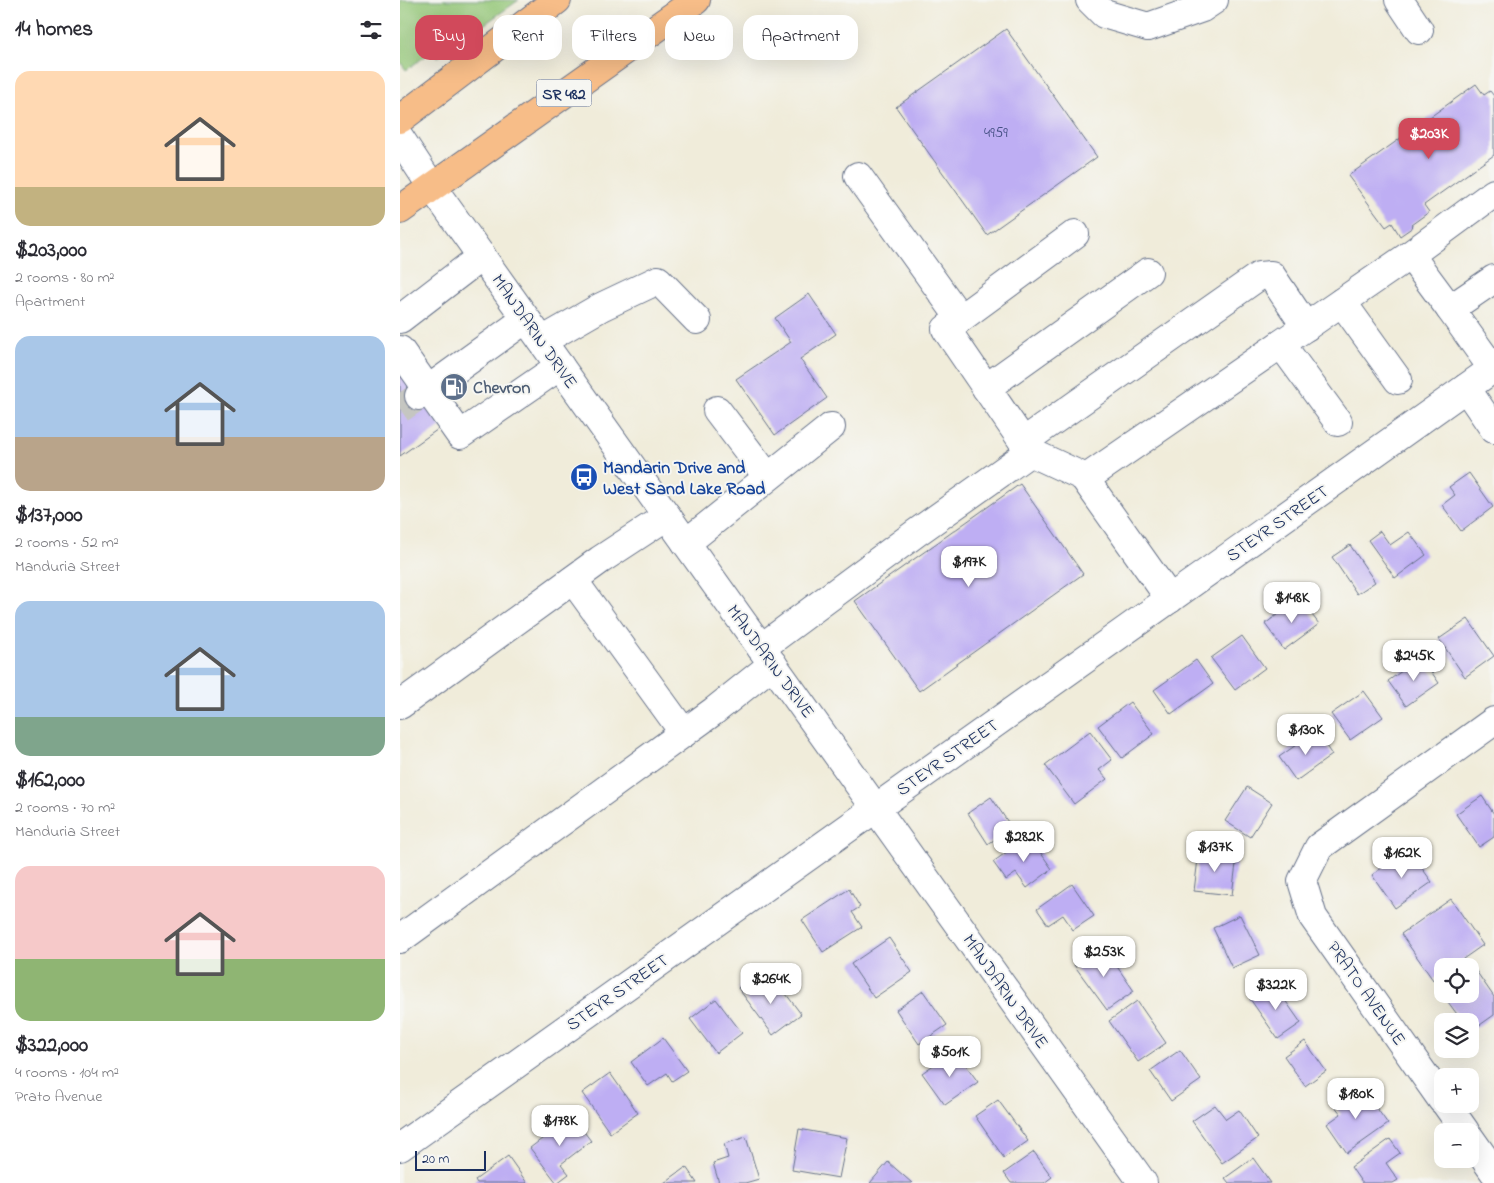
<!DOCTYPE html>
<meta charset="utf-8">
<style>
:root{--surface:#fff;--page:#f7f7f7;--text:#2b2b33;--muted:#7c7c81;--accent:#d1495b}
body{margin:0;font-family:"Indie Flower",sans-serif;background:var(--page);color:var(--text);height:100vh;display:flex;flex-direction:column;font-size:19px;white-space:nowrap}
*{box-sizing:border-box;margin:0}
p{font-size:16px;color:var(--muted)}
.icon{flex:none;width:28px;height:28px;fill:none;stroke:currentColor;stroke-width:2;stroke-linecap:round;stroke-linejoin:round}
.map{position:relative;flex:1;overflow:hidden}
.sheet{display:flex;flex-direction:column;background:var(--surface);width:400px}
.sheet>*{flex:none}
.banner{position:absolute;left:15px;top:15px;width:475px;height:45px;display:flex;gap:10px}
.buttons{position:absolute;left:1034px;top:958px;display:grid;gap:10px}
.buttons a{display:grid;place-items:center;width:45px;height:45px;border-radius:10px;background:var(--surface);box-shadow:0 5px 20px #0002;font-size:25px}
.scale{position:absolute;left:15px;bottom:12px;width:71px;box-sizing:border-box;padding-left:5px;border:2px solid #1b2f5e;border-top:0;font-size:14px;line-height:18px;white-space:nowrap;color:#1b2f5e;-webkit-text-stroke:4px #f6f6f2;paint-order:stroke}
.price{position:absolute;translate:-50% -42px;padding:0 11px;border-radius:10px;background:#fff;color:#222;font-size:16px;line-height:32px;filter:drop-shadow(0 1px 2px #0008)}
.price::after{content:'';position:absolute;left:50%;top:30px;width:15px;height:11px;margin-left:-8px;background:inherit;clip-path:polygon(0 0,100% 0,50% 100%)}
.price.on{background:var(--accent);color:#fff}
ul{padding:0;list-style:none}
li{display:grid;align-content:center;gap:10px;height:265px;padding:0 15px}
li span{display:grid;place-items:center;height:155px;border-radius:15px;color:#555}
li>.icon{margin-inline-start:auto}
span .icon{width:90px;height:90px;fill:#fffc;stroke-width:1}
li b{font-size:21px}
h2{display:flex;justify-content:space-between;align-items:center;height:60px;padding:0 15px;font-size:21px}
.tag{padding:0 18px;border-radius:15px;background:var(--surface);box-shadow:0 5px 20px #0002;font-size:18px;line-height:45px}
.tag.on{background:var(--accent);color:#fff}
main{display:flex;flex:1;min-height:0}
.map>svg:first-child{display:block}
</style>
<main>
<section class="sheet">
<h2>14 homes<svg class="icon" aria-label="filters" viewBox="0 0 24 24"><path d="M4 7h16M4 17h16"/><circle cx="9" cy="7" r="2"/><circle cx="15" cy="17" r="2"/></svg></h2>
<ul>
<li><span style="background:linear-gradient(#ffd9b3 75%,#c2b280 0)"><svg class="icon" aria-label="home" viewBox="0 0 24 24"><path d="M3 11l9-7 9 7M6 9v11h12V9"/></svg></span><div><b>$203,000</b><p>2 rooms · 80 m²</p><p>Apartment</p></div></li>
<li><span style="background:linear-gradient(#a9c7e8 65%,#b9a48a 0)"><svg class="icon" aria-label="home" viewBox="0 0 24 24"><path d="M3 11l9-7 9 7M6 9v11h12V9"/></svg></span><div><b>$137,000</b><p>2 rooms · 52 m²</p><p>Manduria Street</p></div></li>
<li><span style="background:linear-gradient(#a9c7e8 75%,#7fa58c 0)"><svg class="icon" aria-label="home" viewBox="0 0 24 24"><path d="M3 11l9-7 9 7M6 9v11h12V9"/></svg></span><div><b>$162,000</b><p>2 rooms · 70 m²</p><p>Manduria Street</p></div></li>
<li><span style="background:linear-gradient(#f6c9c9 60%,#8fb573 0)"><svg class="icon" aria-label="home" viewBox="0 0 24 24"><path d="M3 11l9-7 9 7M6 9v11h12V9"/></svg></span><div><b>$322,000</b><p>4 rooms · 104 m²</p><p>Prato Avenue</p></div></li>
</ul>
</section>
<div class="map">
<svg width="1094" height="1183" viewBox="0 0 1094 1183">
<rect width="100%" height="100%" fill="#f6f6f2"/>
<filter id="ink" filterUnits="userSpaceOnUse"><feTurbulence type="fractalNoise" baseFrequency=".02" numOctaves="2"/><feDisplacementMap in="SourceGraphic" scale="10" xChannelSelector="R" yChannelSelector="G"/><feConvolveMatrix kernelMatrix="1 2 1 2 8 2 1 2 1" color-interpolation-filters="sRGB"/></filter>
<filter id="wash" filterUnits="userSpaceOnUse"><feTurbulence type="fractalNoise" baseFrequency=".0096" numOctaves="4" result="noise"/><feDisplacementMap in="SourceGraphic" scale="20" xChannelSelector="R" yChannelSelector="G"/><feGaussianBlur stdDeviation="1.12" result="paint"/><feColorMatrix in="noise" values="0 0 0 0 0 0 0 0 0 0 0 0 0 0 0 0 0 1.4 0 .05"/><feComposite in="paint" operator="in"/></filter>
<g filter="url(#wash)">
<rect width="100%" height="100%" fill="#f0ecda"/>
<polygon fill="#94c778" stroke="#587b6b" points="0,0 119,0 38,57 34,50 6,70 0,62"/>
<g id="blocks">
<g fill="#beaef3">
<polygon points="606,29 697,157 587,235 496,107"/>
<polygon points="1076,84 1084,95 1090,91 1094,96 1094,155 1024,205 1029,212 1011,225 1013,227 1000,236 992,223 986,227 948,176"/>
<polygon points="409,294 436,334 400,359 427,398 375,435 336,379 391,342 375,318"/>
<polygon points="0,369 41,427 0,456"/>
<polygon points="1069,473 1093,507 1061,531 1042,505 1055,495 1049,487"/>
<polygon points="620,484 683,574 519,691 455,601"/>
<polygon points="980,531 990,545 1009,532 1026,555 995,578 968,540"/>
<polygon points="950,545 975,582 957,594 932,557"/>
<polygon points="899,598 919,624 884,650 865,624"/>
<polygon points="1068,619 1094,656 1065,677 1039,639"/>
<polygon points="842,636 865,668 835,690 811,658"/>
<polygon points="1021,657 1039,683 1006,706 988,681"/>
<polygon points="796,660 813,684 771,714 754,690"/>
<polygon points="964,691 983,717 950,740 931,714"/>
<polygon points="730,702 754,734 722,758 698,726"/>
<polygon points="690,731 712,760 699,770 707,779 674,804 645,765"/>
<polygon points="916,731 932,755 896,781 879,757"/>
<polygon points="847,787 872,803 850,837 825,821"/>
<polygon points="1082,796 1094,814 1094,837 1079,847 1056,814"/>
<polygon points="591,797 612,828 588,844 568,813"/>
<polygon points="629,836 652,869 627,888 616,873 606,880 593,862"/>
<polygon points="1008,849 1032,882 995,908 972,875"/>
<polygon points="799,851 837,856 832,895 794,891"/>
<polygon points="672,884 694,916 673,930 663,915 648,925 637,909"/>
<polygon points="449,889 460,907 452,912 462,927 423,952 402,920"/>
<polygon points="1051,899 1083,945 1053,966 1042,966 1042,973 1033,980 1001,934"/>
<polygon points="840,915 860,955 832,968 813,928"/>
<polygon points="489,938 512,972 474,998 451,964"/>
<polygon points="702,945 734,991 707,1010 674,965"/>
<polygon points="1074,968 1094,997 1094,1015 1070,1032 1070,1021 1062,1021 1040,991 1042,989 1042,994 1070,994 1070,970"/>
<polygon points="350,978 362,994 377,982 401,1014 373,1035 338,988"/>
<polygon points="873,983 901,1023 878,1039 850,999"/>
<polygon points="523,991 547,1025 519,1044 496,1010"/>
<polygon points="316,999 342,1033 316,1053 290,1019"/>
<polygon points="737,1001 766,1043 738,1062 709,1021"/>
<polygon points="263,1038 287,1071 272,1081 267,1073 248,1086 231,1062"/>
<polygon points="905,1041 926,1071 905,1086 884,1056"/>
<polygon points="555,1050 578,1082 545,1105 522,1073"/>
<polygon points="780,1050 801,1080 771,1101 750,1071"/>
<polygon points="210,1073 238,1113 210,1133 182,1093"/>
<polygon points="961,1086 988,1124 947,1153 927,1124 941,1114 934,1105"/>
<polygon points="598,1100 628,1141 604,1158 575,1116"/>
<polygon points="815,1105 826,1119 839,1110 858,1138 822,1163 792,1121"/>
<polygon points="172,1116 191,1141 161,1164 169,1174 157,1183 130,1148"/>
<polygon points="399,1129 447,1138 439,1178 392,1170"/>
<polygon points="346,1137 359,1179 345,1183 319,1183 313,1163 328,1158 324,1144"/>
<polygon points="990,1139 1000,1153 986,1163 998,1180 993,1183 962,1183 951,1167"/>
<polygon points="634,1152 652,1177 644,1183 611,1183 604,1173"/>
<polygon points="108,1156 127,1183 77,1183 75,1180"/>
<polygon points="853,1158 871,1183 829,1183 825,1178"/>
<polygon points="488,1162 512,1183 470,1183"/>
<polygon points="286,1167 297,1183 264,1183"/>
</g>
</g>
</g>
<g filter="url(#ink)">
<use href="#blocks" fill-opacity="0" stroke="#667189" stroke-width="1"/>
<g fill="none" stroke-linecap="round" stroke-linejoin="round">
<polyline stroke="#c5c6c1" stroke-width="28" stroke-dasharray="28 14" stroke-linecap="butt" points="0,409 19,396"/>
<g stroke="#667189" stroke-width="30">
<g id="minor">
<polyline points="690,0 704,14 748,27 802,8 814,0"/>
<polyline points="999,0 1019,30"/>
<polyline points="0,138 32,187 743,1183"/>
<polyline points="458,176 560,318"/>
<polyline points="1010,255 1094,193"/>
<polyline points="942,302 998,380"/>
<polyline points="0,319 82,256"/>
<polyline points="142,341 201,307 258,280 297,320"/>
<polyline points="881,344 938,422"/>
<polyline points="0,350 60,435 160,366"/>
<polyline points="1093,369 1050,309 1094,279"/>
<polyline points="586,388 748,272"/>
<polyline points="1066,388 1094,429"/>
<polyline points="19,396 126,319"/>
<polyline points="317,410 367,476"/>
<polyline points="623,442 859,276 871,275 906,327"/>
<polyline points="630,452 546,329 675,234"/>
<polyline points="286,543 431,427"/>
<polyline points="173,580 284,733"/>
<polyline points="770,599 685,479 1010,255 1050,309"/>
<polyline points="361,648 516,533 630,452 686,478"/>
<polyline points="0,705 200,560 267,516"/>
<polyline points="0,939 314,711 373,664"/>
<polyline points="1042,1100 913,917 902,881 919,847 1094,721"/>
<polyline points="1046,1104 1065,1131"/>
<polyline points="1070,1138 1094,1172"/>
<polyline points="0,1147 1094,368"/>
</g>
</g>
<g stroke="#667189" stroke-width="30">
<g id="major">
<polyline points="0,119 157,0"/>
<polyline points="0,210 296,0"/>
</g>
</g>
<use href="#minor" stroke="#fff" stroke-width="28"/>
<use href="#major" stroke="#f7bd88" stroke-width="28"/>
</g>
</g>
<defs>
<g id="fuel-disc" transform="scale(1.4375)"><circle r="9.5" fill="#5c6f8a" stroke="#f6f6f2"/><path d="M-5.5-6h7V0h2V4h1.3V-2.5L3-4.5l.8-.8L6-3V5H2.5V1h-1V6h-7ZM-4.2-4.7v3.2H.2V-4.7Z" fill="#fff"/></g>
<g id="bus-disc" transform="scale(1.4375)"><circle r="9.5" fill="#1a4fb4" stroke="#f6f6f2"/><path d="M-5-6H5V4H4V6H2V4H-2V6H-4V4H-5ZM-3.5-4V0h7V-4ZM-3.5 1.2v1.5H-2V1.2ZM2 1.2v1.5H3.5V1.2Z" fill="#fff"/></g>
</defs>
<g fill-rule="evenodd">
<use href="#fuel-disc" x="54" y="387"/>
<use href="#bus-disc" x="184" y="477"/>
</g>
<g text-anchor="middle" stroke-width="4" stroke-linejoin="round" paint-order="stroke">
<g font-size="15" fill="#444f83">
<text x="596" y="137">4959</text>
</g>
<rect fill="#f6f6f2" stroke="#5d6b8a" stroke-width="1" x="136.5" y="79.5" width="55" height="27" rx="4"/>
<g font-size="16" font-weight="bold" fill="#1b2f5e">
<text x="164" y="99">SR 482</text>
</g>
<g font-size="18" fill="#1b2f5e" stroke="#f6f6f2">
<text transform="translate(135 331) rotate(55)" y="6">MANDARIN DRIVE</text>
<text transform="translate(877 523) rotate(-35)" y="6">STEYR STREET</text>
<text transform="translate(371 661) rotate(54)" y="6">MANDARIN DRIVE</text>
<text transform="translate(547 757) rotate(-35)" y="6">STEYR STREET</text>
<text transform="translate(606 991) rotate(55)" y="6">MANDARIN DRIVE</text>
<text transform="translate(217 992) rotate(-35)" y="6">STEYR STREET</text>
<text transform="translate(967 993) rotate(55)" y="6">PRATO AVENUE</text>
</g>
<g font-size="18" font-weight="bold" fill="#4e5e75" stroke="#f6f6f2" text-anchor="start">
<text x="73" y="393">Chevron</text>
</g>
<g font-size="18" font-weight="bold" fill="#164399" stroke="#f6f6f2" text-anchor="start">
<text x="203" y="473">Mandarin Drive and<tspan x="203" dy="21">West Sand Lake Road</tspan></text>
</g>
</g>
</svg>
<div class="buttons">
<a><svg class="icon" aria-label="locate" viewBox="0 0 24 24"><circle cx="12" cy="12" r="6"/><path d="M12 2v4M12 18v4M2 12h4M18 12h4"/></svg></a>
<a><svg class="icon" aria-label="layers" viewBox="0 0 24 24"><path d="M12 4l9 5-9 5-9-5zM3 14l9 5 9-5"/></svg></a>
<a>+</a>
<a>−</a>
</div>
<div class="scale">20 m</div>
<b class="price on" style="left:1029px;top:160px">$203K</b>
<b class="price" style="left:569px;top:588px">$197K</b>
<b class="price" style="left:892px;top:624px">$148K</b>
<b class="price" style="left:1014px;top:682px">$245K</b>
<b class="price" style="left:906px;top:756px">$130K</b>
<b class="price" style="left:624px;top:863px">$282K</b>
<b class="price" style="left:815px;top:873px">$137K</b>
<b class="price" style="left:1002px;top:879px">$162K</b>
<b class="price" style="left:704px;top:978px">$253K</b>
<b class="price" style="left:371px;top:1005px">$264K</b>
<b class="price" style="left:876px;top:1011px">$322K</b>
<b class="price" style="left:550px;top:1078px">$501K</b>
<b class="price" style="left:956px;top:1120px">$180K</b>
<b class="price" style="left:160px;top:1147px">$178K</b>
<div class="banner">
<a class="tag on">Buy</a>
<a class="tag">Rent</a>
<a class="tag">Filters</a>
<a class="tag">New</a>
<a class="tag">Apartment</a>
</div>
</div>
</main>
